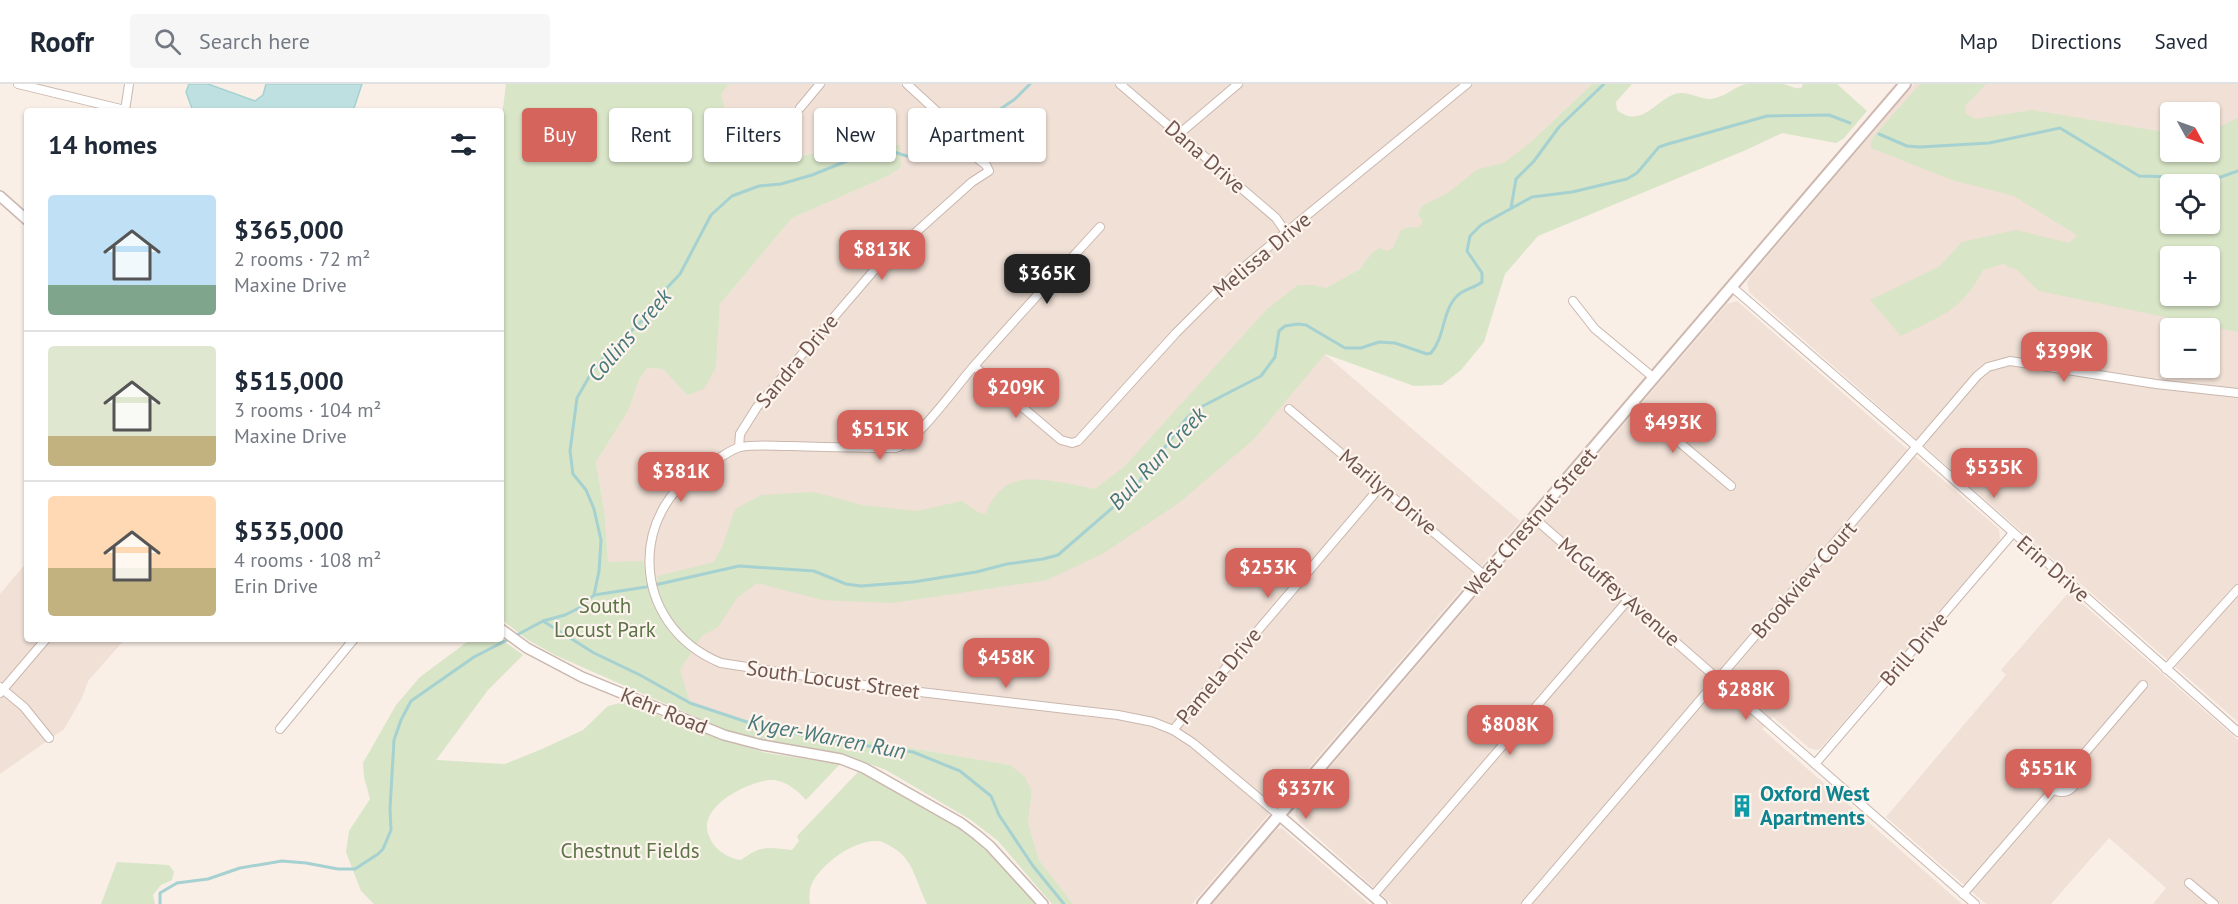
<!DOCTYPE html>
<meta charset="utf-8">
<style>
:root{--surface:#fff;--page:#f6f6f7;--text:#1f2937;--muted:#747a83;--line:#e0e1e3;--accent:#d4645c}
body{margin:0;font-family:"PT Sans",sans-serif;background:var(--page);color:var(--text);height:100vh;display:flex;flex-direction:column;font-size:22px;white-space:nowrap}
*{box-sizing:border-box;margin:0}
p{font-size:20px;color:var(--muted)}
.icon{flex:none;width:33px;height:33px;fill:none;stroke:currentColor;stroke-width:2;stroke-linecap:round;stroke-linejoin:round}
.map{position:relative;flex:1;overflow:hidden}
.drawer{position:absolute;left:24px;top:24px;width:480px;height:534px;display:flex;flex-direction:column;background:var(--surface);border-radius:6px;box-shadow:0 2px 4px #0004}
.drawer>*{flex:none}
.hud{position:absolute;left:522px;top:24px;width:570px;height:54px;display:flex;gap:12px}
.needle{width:39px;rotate:130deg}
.tools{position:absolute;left:2160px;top:18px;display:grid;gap:12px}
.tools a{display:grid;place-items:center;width:60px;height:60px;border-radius:6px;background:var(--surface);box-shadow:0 2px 4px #0004;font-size:30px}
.price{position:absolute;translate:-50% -51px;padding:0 14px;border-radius:12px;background:var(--accent);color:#fff;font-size:20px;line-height:39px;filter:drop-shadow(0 2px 3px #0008)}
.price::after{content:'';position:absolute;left:50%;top:36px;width:18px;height:14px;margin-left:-9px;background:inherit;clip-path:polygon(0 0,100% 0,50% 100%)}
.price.active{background:#222;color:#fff}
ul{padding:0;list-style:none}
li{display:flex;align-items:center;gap:18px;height:150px;padding:0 24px}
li+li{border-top:2px solid var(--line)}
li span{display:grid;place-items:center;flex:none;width:168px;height:120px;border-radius:6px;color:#555}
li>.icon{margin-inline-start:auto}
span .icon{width:72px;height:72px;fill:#fffc;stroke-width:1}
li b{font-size:26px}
h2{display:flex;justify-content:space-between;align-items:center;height:72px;padding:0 24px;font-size:26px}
.chip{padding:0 21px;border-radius:6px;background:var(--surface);box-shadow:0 2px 4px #0004;font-size:21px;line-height:54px}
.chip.active{background:var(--accent);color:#fff}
header{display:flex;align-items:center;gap:36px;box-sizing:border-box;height:84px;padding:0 30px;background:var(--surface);border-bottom:2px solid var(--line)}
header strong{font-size:28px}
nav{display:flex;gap:33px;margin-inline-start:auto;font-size:21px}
.search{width:420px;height:54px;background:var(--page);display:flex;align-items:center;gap:15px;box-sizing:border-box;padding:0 21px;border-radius:6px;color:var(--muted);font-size:22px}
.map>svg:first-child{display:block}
</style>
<header>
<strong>Roofr</strong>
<div class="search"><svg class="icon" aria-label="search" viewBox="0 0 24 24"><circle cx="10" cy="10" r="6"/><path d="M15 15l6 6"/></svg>Search here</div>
<nav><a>Map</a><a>Directions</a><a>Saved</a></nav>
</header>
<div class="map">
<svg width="2238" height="820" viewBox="0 0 2238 820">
<rect width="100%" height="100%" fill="#f9efe7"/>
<g fill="#f0e0d6" fill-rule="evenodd">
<polygon points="729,0 1592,0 1532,57 1411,156 1279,231 1520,437 1192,820 1073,820 1039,776 1028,738 1032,708 1010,681 730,633 690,619 608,478 605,432 596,378 628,327 639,296 647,284 663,285 687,311 716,283 720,220 792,134 888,92 901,83 873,52 786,77 737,75 720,10"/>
<path d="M1914,0H2238V638L1749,208L1747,198L1750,193ZM2170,28H2210V68H2170ZM2170,100H2210V140H2170ZM2170,172H2210V212H2170ZM2170,244H2210V284H2170Z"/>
<polygon points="1737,217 1999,445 2000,455 1997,460 1821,664 1817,666 1809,664 1773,633 1762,645 1962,820 1392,820 1300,738 1295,731 1297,722 1727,220"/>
<polygon points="27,478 27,555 125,555 88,597 82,614 64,645 0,690 0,510"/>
<polygon points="2069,508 2238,656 2238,820 2153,820 2166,804 2109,754 2051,820 1986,820 1886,733 2006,591 2001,586"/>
<polygon points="1282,744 1283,745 1369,820 1213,820 1277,745"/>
</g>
<g fill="#d8e5c7" fill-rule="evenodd">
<path d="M506,0H729L721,10L737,75L786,77L873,52L900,62L901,83L888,92L792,134L720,220L716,283L704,305L687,311L663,285L647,284L639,296L628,327L596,378L605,432L608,478L643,477L647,499L658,497L657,492L714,478L723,461L735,425L762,411L814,408L862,421L917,427L962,417L981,430L986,429C990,417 1001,402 1014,398C1037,391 1072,401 1095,405L1125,382L1267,225L1298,201H1313L1326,204L1360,185L1372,169L1380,164L1387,167L1393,164L1401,146L1409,143L1419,144L1423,137L1418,130L1422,122L1448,109L1478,85L1504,79L1532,57L1592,0H1632L1616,18L1617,26C1641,45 1655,17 1675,10C1688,6 1700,16 1711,15C1726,13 1735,2 1746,0C1755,0 1774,0 1783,0C1790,1 1793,5 1801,4L1803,0H1837L1867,27L1844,54L1836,59L1782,49L1746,66L1538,152L1505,190L1484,258L1461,286L1442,301L1414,302L1325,270L1254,355L1180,418L1102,470L1047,496L893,519L822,516L757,499L737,514L718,543L702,552L680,586L690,619L730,633L1010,681L1025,693L1032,708L1028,738L1039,776L1073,820H1052L998,757L971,736L886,686L840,669L768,658L730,648L557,572L528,556L501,535V40Z"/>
<path d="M1920,0H1986L1966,21L1965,29L1975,35L2032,26L2170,49V68H2210V47L2238,34V248L2039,207L2017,186L2003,180L1983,186C1962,227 1940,232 1901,252L1870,216L1939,183L1962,158L2016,146L2069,159L2077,151L2014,112L1952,96L1871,64V58L1874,52ZM2210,100V140H2170V100ZM2170,172H2210V212H2170Z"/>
<path d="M471,555H501L523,571L488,606L436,676L505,680L542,665L583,646L608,622L624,618L717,654L766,669L840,680L806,716C798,706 783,695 770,696C747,698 696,723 709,752C712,759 714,762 720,767C727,772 732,775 741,776C761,761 768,763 792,766L799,757L797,752L859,687C897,709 941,728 975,756C998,774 1016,798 1035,820H927C918,803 914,779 898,767C894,764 883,757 878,757C855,755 824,778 813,797C809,804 809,813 810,820H374L361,807L346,768L349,747L370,715L364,693L363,679L396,621L420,593Z"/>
<polygon points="117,778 169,781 174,788 172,796 161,801 153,811 155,820 101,820"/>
</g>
<polygon fill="#bee0e0" stroke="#a6d1d1" stroke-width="1.5" points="189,0 208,0 255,17 263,11 266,0 362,0 353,27 193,27 186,8"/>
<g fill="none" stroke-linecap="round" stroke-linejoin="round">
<g stroke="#a6d1d1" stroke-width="3">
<polyline points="1879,50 1907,62 1920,63 1989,59 2060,44 2139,92 2218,94 2238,87"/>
<polyline points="1511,124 1516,95 1534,77 1559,43 1604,0"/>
<path d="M594,511L646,503L739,482L814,487L846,500L861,502L913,498L976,488L1007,480L1043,475L1058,471L1133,406L1186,335L1199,324L1261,292L1275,273L1279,247L1285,242L1298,240L1306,241L1345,264H1361L1379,258L1395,259L1427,270L1431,269C1445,253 1442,227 1457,212C1464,205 1475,204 1482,198V189L1467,167L1470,152L1481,141L1532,113L1572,108L1627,95L1637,89L1659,63L1668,60L1767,32L1829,31L1850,39"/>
<polyline points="543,537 594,569 640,591 690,619 762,643 839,658 913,668 960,687 991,712 999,731 1033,782 1064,820"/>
<polyline points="515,552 543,537 565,531 581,523 594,511 599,487 601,456 594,425 586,406 573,390 570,367 577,314 593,286 606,271 650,229 665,206 680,190 711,131 732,112 759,102 781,100 812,91 872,67 894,68 913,74 932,68 955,56 1015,15 1030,0"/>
<polyline points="160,820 160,809 177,799 208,795 240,784 282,777 306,779 338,785 355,785 378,770 383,765 391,746 390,725 394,656 401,636 411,617 474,573 509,555"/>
</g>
<g stroke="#cab7ae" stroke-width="10">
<g id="minor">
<polyline points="18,0 125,26"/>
<polyline points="1120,0 1276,134 1287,150"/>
<polyline points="800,24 820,0"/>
<polyline points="125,27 129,0"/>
<polyline points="1179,50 1238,0"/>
<path d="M1100,143C1058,189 1015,235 974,282C957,301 917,358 896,364C860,364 825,363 790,362C774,362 756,360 740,363C732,365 723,372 716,376C625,420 628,541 721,579L877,603L1118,631L1153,638L1173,646L1193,659L1280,732"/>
<polyline points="1732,203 1917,363 2238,648"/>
<polyline points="1573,217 1595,245 1654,294"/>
<polyline points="974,282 1061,356 1072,359 1078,357 1176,249 1233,192 1467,0"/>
<polyline points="1633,319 1731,402"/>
<polyline points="1289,325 1485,492"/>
<polyline points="739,363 740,350 757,323 876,184 972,98 989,87 986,81 977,74 958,47 907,0"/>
<polyline points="1534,434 1975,820"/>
<polyline points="2166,585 2238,505"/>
<polyline points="0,603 24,623 49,654"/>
<polyline points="0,609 46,555"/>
<polyline points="280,645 354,555"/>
<polyline points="1173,646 1381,402"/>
<polyline points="1815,680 2013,449"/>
<circle cx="2062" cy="694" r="14"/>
<polyline points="2072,684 2143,601"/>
<polyline points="2189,799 2214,820"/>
<polyline points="1963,810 2054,705"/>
<polyline points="1373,812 1628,516"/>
<polyline points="1526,820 1977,292 1988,283 2010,277 2156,300 2238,309"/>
</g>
</g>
<g stroke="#cab7ae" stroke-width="12">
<g id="tertiary">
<polyline points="0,112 27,136"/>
<polyline points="501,545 527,564 582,593 724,651 762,661 841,675 864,684 961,739 977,751 990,762 1043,820"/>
<polyline points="1280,732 1382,820"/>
</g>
</g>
<g stroke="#ceb8af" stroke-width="14">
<polyline id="secondary" points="1203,820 1905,0"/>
</g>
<use href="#minor" stroke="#fff" stroke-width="8"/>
<use href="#tertiary" stroke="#fff" stroke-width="9"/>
<use href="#secondary" stroke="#fff" stroke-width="10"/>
</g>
<defs>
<g id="building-bare" transform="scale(1.8)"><path d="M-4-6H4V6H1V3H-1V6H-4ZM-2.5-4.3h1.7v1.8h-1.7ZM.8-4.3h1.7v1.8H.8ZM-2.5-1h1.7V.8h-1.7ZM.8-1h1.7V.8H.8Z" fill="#0f9aa8" stroke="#fdf4ed" stroke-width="2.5" paint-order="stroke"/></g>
</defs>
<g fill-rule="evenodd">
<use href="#building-bare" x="1742" y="722"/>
</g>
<g text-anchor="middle" stroke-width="4.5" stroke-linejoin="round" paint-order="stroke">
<g font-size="21" fill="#70554f" stroke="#fdf4ed">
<text transform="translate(1205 73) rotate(41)" y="7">Dana Drive</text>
<text transform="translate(1262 171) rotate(-40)" y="7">Melissa Drive</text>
<text transform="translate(797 277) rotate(-50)" y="7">Sandra Drive</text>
<text transform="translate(1388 408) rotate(40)" y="7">Marilyn Drive</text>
<text transform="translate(1531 438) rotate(-49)" y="7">West Chestnut Street</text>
<text transform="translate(2053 485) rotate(41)" y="7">Erin Drive</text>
<text transform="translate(1804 496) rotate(-49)" y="7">Brookview Court</text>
<text transform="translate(1619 508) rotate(41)" y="7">McGuffey Avenue</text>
<text transform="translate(1914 565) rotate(-49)" y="7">Brill Drive</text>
<text transform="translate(1219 592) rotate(-50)" y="7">Pamela Drive</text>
<text transform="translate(833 596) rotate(8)" y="7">South Locust Street</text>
<text transform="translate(664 627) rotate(22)" y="7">Kehr Road</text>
</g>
<g font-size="21" fill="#5c7448" stroke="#fdf4ed">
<text x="605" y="529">South<tspan x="605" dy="24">Locust Park</tspan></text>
<text x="630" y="774">Chestnut Fields</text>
</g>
<g font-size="21" font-weight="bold" fill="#0d838f" stroke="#fdf4ed" text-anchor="start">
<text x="1760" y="717">Oxford West<tspan x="1760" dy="24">Apartments</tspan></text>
</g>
<g font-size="22" font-style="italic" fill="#48797a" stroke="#fdf4ed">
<text transform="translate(629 251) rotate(-49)" y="8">Collins Creek</text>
<text transform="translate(1157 374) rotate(-47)" y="8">Bull Run Creek</text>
<text transform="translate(827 652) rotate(11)" y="8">Kyger-Warren Run</text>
</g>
</g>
</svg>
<div class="tools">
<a><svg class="needle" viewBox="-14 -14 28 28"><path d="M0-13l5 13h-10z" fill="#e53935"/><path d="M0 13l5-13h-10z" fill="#747a83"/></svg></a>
<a><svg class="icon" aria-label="locate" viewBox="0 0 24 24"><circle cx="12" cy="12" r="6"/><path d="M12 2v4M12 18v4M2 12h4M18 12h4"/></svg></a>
<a>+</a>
<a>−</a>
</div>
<b class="price" style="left:882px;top:197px">$813K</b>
<b class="price active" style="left:1047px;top:221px">$365K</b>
<b class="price" style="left:2064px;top:299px">$399K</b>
<b class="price" style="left:1016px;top:335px">$209K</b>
<b class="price" style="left:1673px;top:370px">$493K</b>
<b class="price" style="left:880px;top:377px">$515K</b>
<b class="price" style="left:1994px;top:415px">$535K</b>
<b class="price" style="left:681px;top:419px">$381K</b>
<b class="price" style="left:1268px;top:515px">$253K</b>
<b class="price" style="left:1006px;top:605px">$458K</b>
<b class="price" style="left:1746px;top:637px">$288K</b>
<b class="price" style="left:1510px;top:672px">$808K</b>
<b class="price" style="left:2048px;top:716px">$551K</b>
<b class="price" style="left:1306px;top:736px">$337K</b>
<div class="hud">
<a class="chip active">Buy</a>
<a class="chip">Rent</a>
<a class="chip">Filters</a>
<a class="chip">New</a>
<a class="chip">Apartment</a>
</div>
<section class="drawer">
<h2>14 homes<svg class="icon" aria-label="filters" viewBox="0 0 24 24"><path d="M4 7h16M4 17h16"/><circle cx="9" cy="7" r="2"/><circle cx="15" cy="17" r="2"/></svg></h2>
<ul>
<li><span style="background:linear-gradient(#bfe0f5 75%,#7fa58c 0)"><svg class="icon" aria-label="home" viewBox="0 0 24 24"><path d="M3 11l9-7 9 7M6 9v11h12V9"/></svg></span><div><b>$365,000</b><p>2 rooms · 72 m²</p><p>Maxine Drive</p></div></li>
<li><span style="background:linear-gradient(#dfe7d0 75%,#c2b280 0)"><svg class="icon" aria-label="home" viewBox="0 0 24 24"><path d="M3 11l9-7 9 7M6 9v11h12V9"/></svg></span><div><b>$515,000</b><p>3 rooms · 104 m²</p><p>Maxine Drive</p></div></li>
<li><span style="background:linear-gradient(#ffd9b3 60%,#c2b280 0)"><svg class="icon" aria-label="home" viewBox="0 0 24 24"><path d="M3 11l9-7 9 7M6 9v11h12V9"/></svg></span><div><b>$535,000</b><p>4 rooms · 108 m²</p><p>Erin Drive</p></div></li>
</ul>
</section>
</div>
